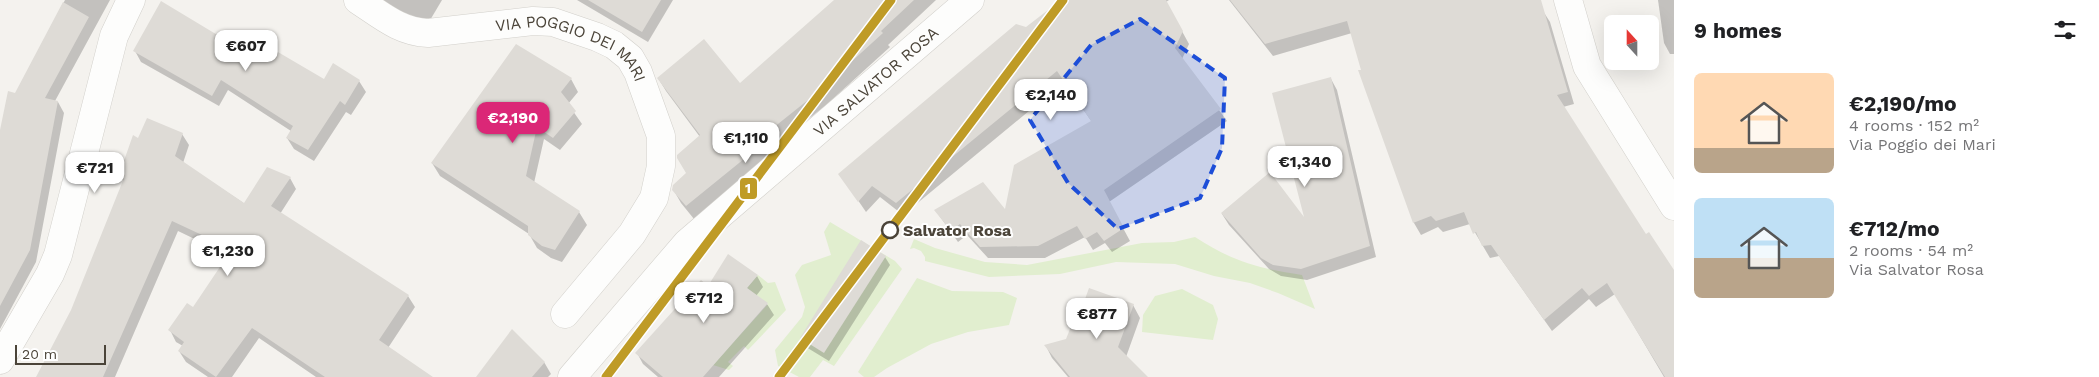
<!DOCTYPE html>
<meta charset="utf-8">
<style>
:root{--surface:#fff;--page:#f6f6f6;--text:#202124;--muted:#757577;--accent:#db2777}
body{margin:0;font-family:"Work Sans",sans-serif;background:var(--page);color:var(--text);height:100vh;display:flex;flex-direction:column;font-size:19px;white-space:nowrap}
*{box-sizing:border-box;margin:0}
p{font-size:16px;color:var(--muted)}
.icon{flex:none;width:28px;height:28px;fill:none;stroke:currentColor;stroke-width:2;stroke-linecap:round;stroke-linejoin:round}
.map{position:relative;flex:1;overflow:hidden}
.drawer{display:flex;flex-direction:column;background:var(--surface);width:425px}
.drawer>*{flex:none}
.needle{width:32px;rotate:339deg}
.buttons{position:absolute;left:1604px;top:15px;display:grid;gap:10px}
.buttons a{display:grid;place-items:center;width:55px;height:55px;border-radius:8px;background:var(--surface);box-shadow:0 5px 20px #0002;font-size:25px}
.scale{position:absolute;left:15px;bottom:12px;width:91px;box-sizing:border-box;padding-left:5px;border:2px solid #4b4439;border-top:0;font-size:14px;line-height:18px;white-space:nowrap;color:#4b4439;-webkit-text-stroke:4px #fff;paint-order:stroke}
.price{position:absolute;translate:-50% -42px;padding:0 11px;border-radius:10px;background:#fff;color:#222;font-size:16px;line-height:32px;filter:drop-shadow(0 1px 2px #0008)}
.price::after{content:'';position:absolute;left:50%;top:30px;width:15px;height:11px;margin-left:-8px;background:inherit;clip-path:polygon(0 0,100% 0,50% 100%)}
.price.on{background:var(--accent);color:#fff}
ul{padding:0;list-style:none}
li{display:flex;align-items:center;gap:15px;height:125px;padding:0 20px}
li span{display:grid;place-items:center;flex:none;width:140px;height:100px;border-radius:8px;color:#555}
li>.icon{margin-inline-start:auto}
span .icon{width:60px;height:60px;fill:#fffc;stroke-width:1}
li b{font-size:21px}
h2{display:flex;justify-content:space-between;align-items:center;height:60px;padding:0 20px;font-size:21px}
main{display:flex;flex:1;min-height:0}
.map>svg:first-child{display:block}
</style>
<main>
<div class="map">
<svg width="1674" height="377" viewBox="0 0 1674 377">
<rect width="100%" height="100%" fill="#f4f2ee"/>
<g fill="#e1eecf">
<polygon points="830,222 895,261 902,269 834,366 823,360 810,377 799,377 778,366 775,350 802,317 805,307 795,275 802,265 831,255 824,232"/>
<path d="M1195,237C1234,262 1257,268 1302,275L1315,309L1278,293L1250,283L1214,276L1175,264L1116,262L1060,274L989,277L925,261V257L921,251L914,248L910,249L914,239L935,248L985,262L1027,265L1142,243L1174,242Z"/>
<polygon points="758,275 768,283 775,282 786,310 748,350 744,346 728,362 733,366 729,370 713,365 768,304 747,288"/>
<polygon points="917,278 952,291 1003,292 1017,298 1009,325 968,332 931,344 887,368 874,377 864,377 858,372"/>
<polygon points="1182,289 1213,305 1218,319 1213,340 1142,332 1143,315 1155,296"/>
</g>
<g fill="#0003">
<polygon points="65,0 110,0 55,101 58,102 64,113 36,262 0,329 0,136 16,94"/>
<polygon points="380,0 442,0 426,27"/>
<polygon points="577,0 673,0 648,42"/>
<polygon points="836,0 936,0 888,45 890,47 825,106 774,146 777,152 694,219 681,203 673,189 687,174 700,137 666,91 658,78 739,85"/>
<polygon points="1063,0 1169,0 1166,2 1189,44 1182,59 1227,121 1109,202 1130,241 1112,252 1105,243 1093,250 1085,237 1045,258 988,258 967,235 958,242 936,211 1006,212 1092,122 1064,82 903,215 880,197 866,212 840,174"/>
<polygon points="1229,0 1462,0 1543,11 1550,22 1574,104 1563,107 1645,236 1674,272 1674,377 1664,377 1615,294 1596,307 1589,299 1552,331 1499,256 1490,258 1470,224 1443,232 1438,227 1421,235 1414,223 1360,71 1363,70 1352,33 1273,56"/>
<polygon points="1658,0 1674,0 1674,54 1670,54 1664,43"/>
<polygon points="240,49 324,80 359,81 366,92 351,115 346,112 314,161 294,149 287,138 291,131 228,90 219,106 141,62 135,51"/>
<polygon points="571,79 578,92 568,104 582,124 560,150 544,139 534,183 579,212 587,225 562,262 551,258 537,248 529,234 440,176 432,163"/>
<polygon points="1331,79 1337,90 1376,257 1307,280 1281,276 1269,269 1229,225 1222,214 1307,223"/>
<polygon points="182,134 189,145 183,163 245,204 290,178 296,189 280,214 408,296 415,307 388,348 426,377 316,377 259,338 232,377 208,377 186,362 179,351 183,346 176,342 170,330 193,309 230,256 178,231 115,377 37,377 72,310 124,182 120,175 138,140"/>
<polygon points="885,257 890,265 829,361 806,347 801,338"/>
<polygon points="757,276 763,287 756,296 767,304 774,315 719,377 658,377 643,364 637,353 708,288"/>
<polygon points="1133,305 1140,318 1126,357 1146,377 1068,377 1052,358 1046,346 1067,340 1075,329"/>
<polygon points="544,362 551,374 548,377 477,377"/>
</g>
<g fill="#dedbd6">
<polygon points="588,0 661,0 642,32"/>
<polygon points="834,0 914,0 881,31 883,33 818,92 768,132 770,138 686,206 672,190 673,185 686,173 677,158 677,155 700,135 657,78 704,39 740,83"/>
<polygon points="1061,0 1166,0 1183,31 1175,48 1221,109 1104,190 1124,228 1104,241 1097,232 1085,239 1077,226 1038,246 980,247 960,224 951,231 934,210 983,182 1005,209 1014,165 1091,121 1057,71 896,203 872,186 858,202 838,174 1016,24 1026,27"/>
<polygon points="1230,0 1541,0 1568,92 1557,95 1646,234 1649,232 1674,270 1674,377 1665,377 1607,283 1589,296 1582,288 1544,320 1491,245 1482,246 1476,232 1473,234 1464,212 1436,221 1431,216 1413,223 1358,70 1361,70 1347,21 1265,44"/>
<polygon points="161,1 239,48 247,34 324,79 333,63 360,80 345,105 340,101 308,150 286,138 293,126 221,80 212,96 133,51"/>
<polygon points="63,2 89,17 45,98 58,101 30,250 0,306 0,130 8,91 15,93"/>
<polygon points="516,44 572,78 561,92 576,111 553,138 537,127 526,176 580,211 555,250 542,246 528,235 528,226 431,163"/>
<polygon points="1331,77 1370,246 1301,269 1273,265 1261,258 1221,213 1270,172 1304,217 1272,93"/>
<polygon points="147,118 183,133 175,156 244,203 267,167 291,177 271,206 409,295 379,340 433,377 325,377 252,328 216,377 178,351 184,342 168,330 187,303 193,307 232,249 172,221 103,377 36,377 71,310 124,178 119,175 133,135 138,138"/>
<polygon points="861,240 886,256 824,353 800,338"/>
<polygon points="728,254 758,275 747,288 768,303 703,377 663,377 635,353 701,280 708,286"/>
<polygon points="1089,288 1134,304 1118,347 1148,377 1070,377 1044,345 1066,339 1072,324 1075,327"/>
<polygon points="512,329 545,362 532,377 476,377"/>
</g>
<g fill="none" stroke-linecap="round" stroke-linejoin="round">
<g stroke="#d2d0cb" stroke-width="29">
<g id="minor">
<path id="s1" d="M358,0C381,15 400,32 428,33L533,21L553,22L597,37L614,45L630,58L638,72L661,136V166L654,198L632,234L565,314"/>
<polyline points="1568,0 1587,66 1674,206"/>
<polyline points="0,360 50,274 58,255 114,36 131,0"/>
<path id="s2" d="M572,377L687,243L970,0"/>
</g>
</g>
<use href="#minor" stroke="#fdfdfc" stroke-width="28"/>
<g stroke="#fff" stroke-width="12">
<g id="metro-1">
<polyline points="606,377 891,0"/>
<polyline points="779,377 1063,0"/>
</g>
</g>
<use href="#metro-1" stroke="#bf9b26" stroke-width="9"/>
</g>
<path fill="#1d4ed8" fill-opacity="0.2" stroke="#1d4ed8" stroke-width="4" stroke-dasharray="10 6" stroke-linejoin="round" d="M1140,19L1225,78L1222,148L1200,198L1118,229L1068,183L1030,120L1091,45Z"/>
<circle fill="#fff" stroke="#4b4439" stroke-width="2.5" cx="890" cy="230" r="8"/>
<g text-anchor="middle" stroke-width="4" stroke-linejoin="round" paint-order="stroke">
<g font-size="16" fill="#4b4439" stroke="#fff">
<text dy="6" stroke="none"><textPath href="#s1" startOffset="231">VIA POGGIO DEI MARI</textPath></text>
<text dy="6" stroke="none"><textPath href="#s2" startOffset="425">VIA SALVATOR ROSA</textPath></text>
</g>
<g font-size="16" font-weight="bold" fill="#4b4439" stroke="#fff" text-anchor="start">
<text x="903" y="236">Salvator Rosa</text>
</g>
</g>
<rect stroke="#fff" stroke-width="2" x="739" y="177" width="19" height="23" rx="5" fill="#bf9b26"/>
<g font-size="14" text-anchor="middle" font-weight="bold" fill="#fff">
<text x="748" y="193">1</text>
</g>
</svg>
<div class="buttons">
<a><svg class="needle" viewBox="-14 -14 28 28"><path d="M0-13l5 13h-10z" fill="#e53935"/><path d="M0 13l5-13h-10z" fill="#757577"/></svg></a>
</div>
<div class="scale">20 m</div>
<b class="price" style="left:246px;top:72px">€607</b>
<b class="price" style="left:1051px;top:121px">€2,140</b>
<b class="price on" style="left:513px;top:144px">€2,190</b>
<b class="price" style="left:746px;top:164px">€1,110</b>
<b class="price" style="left:1305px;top:188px">€1,340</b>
<b class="price" style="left:95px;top:194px">€721</b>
<b class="price" style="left:228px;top:277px">€1,230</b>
<b class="price" style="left:704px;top:324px">€712</b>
<b class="price" style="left:1097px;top:340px">€877</b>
</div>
<section class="drawer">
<h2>9 homes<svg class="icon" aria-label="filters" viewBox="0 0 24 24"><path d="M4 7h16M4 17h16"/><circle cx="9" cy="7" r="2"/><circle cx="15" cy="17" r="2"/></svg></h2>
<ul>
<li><span style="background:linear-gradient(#ffd9b3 75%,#b9a48a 0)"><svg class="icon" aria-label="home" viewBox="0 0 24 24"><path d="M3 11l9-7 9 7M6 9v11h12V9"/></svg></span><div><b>€2,190/mo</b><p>4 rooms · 152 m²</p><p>Via Poggio dei Mari</p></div></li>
<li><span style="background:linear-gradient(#bfe0f5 60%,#b9a48a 0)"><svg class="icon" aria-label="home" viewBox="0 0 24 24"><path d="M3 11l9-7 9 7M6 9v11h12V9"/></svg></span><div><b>€712/mo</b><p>2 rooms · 54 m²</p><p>Via Salvator Rosa</p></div></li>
</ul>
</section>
</main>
